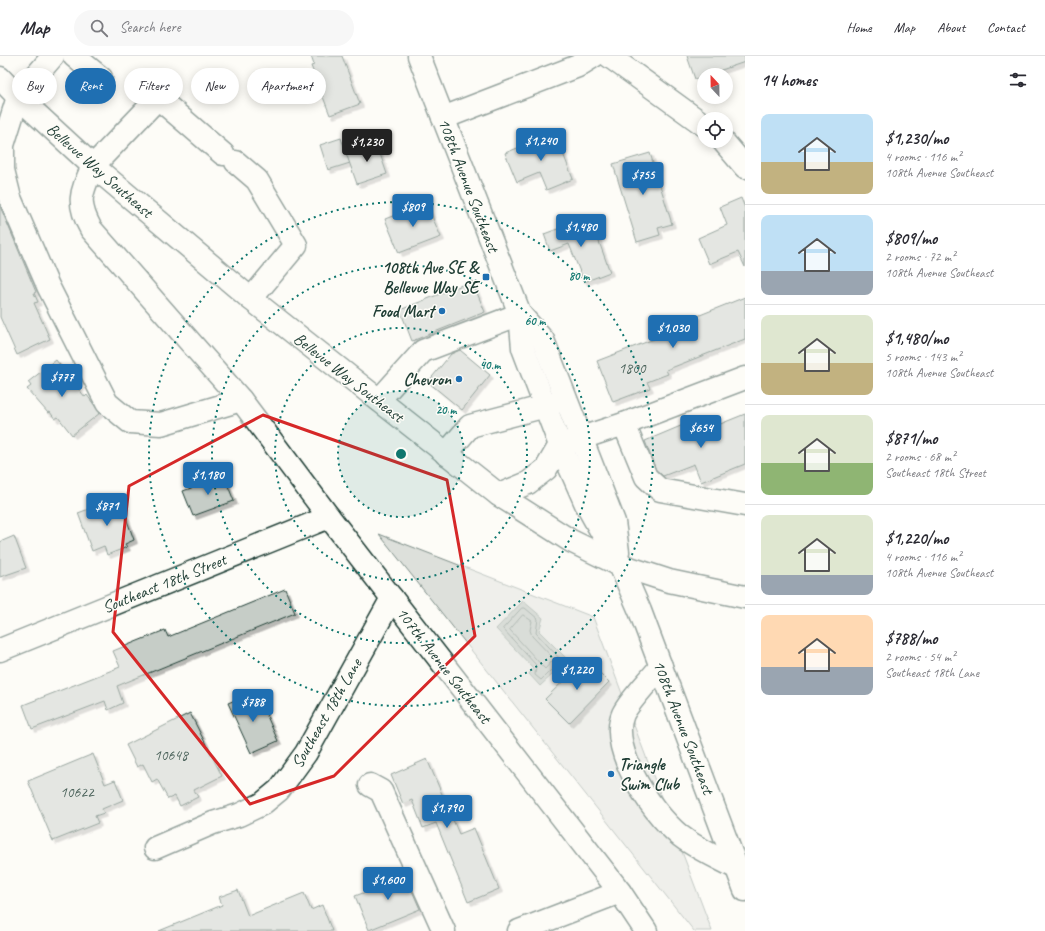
<!DOCTYPE html>
<meta charset="utf-8">
<style>
:root{--surface:#fff;--page:#f7f7f7;--text:#2b2b33;--muted:#7c7c81;--line:#e1e1e2;--accent:#1f6fb2}
body{margin:0;font-family:Caveat,sans-serif;background:var(--page);color:var(--text);height:100vh;display:flex;flex-direction:column;font-size:15px;white-space:nowrap}
*{box-sizing:border-box;margin:0}
p{font-size:13px;color:var(--muted)}
.icon{flex:none;width:22px;height:22px;fill:none;stroke:currentColor;stroke-width:2;stroke-linecap:round;stroke-linejoin:round}
.map{position:relative;flex:1;overflow:hidden}
.sheet{display:flex;flex-direction:column;background:var(--surface);width:300px}
.sheet>*{flex:none}
.hud{position:absolute;left:12px;top:12px;width:380px;height:36px;display:flex;gap:8px}
.needle{width:26px;rotate:338deg}
.buttons{position:absolute;left:697px;top:12px;display:grid;gap:8px}
.buttons a{display:grid;place-items:center;width:36px;height:36px;border-radius:50%;background:var(--surface);box-shadow:0 2px 10px #0003;font-size:20px}
.price{position:absolute;translate:-50% -34px;padding:0 9px;border-radius:4px;background:var(--accent);color:#fff;font-size:13px;line-height:26px;filter:drop-shadow(0 1px 2px #0008)}
.price::after{content:'';position:absolute;left:50%;top:24px;width:12px;height:9px;margin-left:-6px;background:inherit;clip-path:polygon(0 0,100% 0,50% 100%)}
.price.active{background:#222;color:#fff}
ul{padding:0;list-style:none}
li{display:flex;align-items:center;gap:12px;height:100px;padding:0 16px}
li+li{border-top:1px solid var(--line)}
li span{display:grid;place-items:center;flex:none;width:112px;height:80px;border-radius:8px;color:#555}
li>.icon{margin-inline-start:auto}
span .icon{width:48px;height:48px;fill:#fffc;stroke-width:1}
li b{font-size:17px}
h2{display:flex;justify-content:space-between;align-items:center;height:48px;padding:0 16px;font-size:17px}
.tag{padding:0 14px;border-radius:18px;background:var(--surface);box-shadow:0 2px 10px #0003;font-size:14px;line-height:36px}
.tag.active{background:var(--accent);color:#fff}
header{display:flex;align-items:center;gap:24px;box-sizing:border-box;height:56px;padding:0 20px;background:var(--surface);border-bottom:1px solid var(--line)}
header strong{font-size:19px}
nav{display:flex;gap:22px;margin-inline-start:auto;font-size:14px}
.search{width:280px;height:36px;background:var(--page);display:flex;align-items:center;gap:10px;box-sizing:border-box;padding:0 14px;border-radius:22px;color:var(--muted);font-size:15px}
main{display:flex;flex:1;min-height:0}
.map>svg:first-child{display:block}
</style>
<header>
<strong>Map</strong>
<div class="search"><svg class="icon" aria-label="search" viewBox="0 0 24 24"><circle cx="10" cy="10" r="6"/><path d="M15 15l6 6"/></svg>Search here</div>
<nav><a>Home</a><a>Map</a><a>About</a><a>Contact</a></nav>
</header>
<main>
<div class="map">
<svg width="745" height="875" viewBox="0 0 745 875">
<defs>
<filter id="shadow"><feDropShadow dx="3.5" dy="3.5" stdDeviation="0" flood-color="#0004"/></filter>
</defs>
<rect width="100%" height="100%" fill="#fdfcf7"/>
<filter id="ink" filterUnits="userSpaceOnUse"><feTurbulence type="fractalNoise" baseFrequency=".025" numOctaves="2"/><feDisplacementMap in="SourceGraphic" scale="8" xChannelSelector="R" yChannelSelector="G"/><feConvolveMatrix kernelMatrix="1 2 1 2 8 2 1 2 1" color-interpolation-filters="sRGB"/></filter>
<g filter="url(#ink)">
<polygon fill="#dde0db" stroke="#7e8e88" points="379,478 593,561 712,875 694,875"/>
<polygon fill="#aeb8b1" stroke="#75877f" points="523,545 543,562 539,575 568,604 540,630 529,618 533,612 496,573"/>
<g fill="none" stroke-linecap="round" stroke-linejoin="round">
<g stroke="#586e66" stroke-width="1">
<polygon points="522,552 525,552 538,563 536,577 561,604 541,624 535,619 536,609 503,573"/>
<polygon points="523,559 532,565 530,574 532,580 554,603 545,613 510,574"/>
</g>
</g>
<g fill="#c6cdc7" stroke="#1f3d34" filter="url(#shadow)">
<polygon points="311,0 342,0 360,48 330,59 311,10 314,9"/>
<polygon points="687,0 745,0 745,6 695,23"/>
<polygon points="555,77 573,123 546,134 539,117 517,126 505,97"/>
<polygon points="341,82 350,107 328,114 320,89"/>
<polygon points="376,86 387,118 357,128 346,97"/>
<polygon points="650,97 672,168 658,172 660,179 637,186 613,108"/>
<polygon points="741,142 745,152 745,211 738,196 709,208 698,182 727,169 720,151"/>
<polygon points="426,147 441,181 399,197 385,163"/>
<polygon points="0,150 36,236 34,237 38,246 34,247 50,283 17,299 0,261"/>
<polygon points="590,161 610,216 584,226 569,188 550,195 544,178"/>
<polygon points="472,225 485,256 412,285 400,254"/>
<polygon points="745,241 745,283 666,314 668,318 647,326 650,332 613,346 597,305 667,278 665,273"/>
<polygon points="460,294 490,319 462,354 428,326 451,298"/>
<polygon points="56,304 85,341 87,339 100,357 72,379 58,361 55,363 50,356 48,357 27,333 31,330 28,326"/>
<polygon points="745,358 745,408 701,426 694,408 663,420 656,414 645,385 683,369 688,381"/>
<polygon points="224,420 234,445 193,460 183,435"/>
<polygon points="119,442 134,484 125,488 127,491 107,499 104,490 92,495 78,457"/>
<polygon points="14,480 26,512 0,521 0,486"/>
<polygon points="285,533 295,557 117,630 123,647 108,654 105,645 32,673 23,649 120,611 113,595 165,574 168,581"/>
<polygon points="586,603 609,626 569,667 545,643"/>
<polygon points="247,639 250,646 259,642 278,685 251,697 228,647"/>
<polygon points="190,657 222,720 194,734 198,741 180,750 175,740 168,743 157,723 152,726 143,708 137,711 126,689"/>
<polygon points="93,698 105,728 115,724 123,744 102,753 104,757 95,760 98,767 53,785 28,725"/>
<polygon points="427,703 459,778 474,772 499,833 468,846 436,767 423,772 412,744 403,748 391,719"/>
<polygon points="402,812 420,853 369,874 355,840 392,826 388,818"/>
<polygon points="238,834 248,860 304,837 311,854 322,849 332,875 159,875 222,849 219,841"/>
</g>
<g fill="none" stroke-linecap="round" stroke-linejoin="round">
<g stroke="#1f3d34" stroke-width="25">
<g id="minor">
<polyline points="53,0 18,41 3,89 3,114 10,142 48,230 107,347 130,366 161,368 241,344 329,461 620,836 646,875"/>
<polyline points="74,0 101,22"/>
<polyline points="419,0 520,258 523,292 560,389 586,448 620,509 640,555 745,834"/>
<polyline points="609,0 704,69"/>
<polyline points="443,62 578,10 594,0"/>
<polyline points="723,85 745,111"/>
<polyline points="236,106 257,124 296,189 251,243"/>
<polyline points="93,110 158,42 223,98"/>
<polyline points="520,258 543,284 614,466 618,496"/>
<polyline points="379,344 423,295 520,258"/>
<polyline points="624,368 646,421 660,434 745,449"/>
<polyline points="569,386 624,368 745,322"/>
<polyline points="446,398 470,370 546,350 559,345"/>
<polyline points="0,594 329,461"/>
<path d="M661,610C651,623 630,644 623,658C607,694 657,765 686,784C702,795 720,803 737,812"/>
<polyline points="370,729 381,735 444,875"/>
<polyline points="155,792 213,767 239,759 262,748 279,734 306,697 392,542"/>
<polyline points="519,875 620,836"/>
</g>
</g>
<g stroke="#1f3d34" stroke-width="25">
<g id="major">
<polyline points="0,22 18,41 93,110 251,243 499,439 571,485 620,509 669,525 745,541"/>
<path d="M93,110C81,137 76,146 91,173L241,344"/>
<polyline points="499,439 528,427 546,413 560,389"/>
</g>
</g>
<use href="#minor" stroke="#fdfcf7" stroke-width="22"/>
<use href="#major" stroke="#fdfcf7" stroke-width="22"/>
</g>
</g>
<path d="M0 0H745V875H0ZM263,359L447,424L475,580L334,720L250,748L113,576L129,430Z" fill="#fdfcf7" fill-opacity=".55" fill-rule="evenodd"/>
<path fill="none" stroke="#d62828" stroke-width="3" stroke-linejoin="round" d="M263,359L447,424L475,580L334,720L250,748L113,576L129,430Z"/>
<circle cx="401" cy="398" r="63" fill="#0f766e" fill-opacity=".12"/>
<g fill="none" stroke="#0f766e" stroke-width="2" stroke-dasharray="2 4">
<circle cx="401" cy="398" r="63"/>
<circle cx="401" cy="398" r="126"/>
<circle cx="401" cy="398" r="189"/>
<circle cx="401" cy="398" r="252"/>
</g>
<g fill="#1f6fb2" stroke="#fdfcf7" stroke-width="1.5">
<rect x="482" y="217" width="8" height="8" rx="2"/>
<circle cx="442" cy="255" r="4"/>
<circle cx="459" cy="323" r="4"/>
<circle cx="611" cy="718" r="4"/>
</g>
<g text-anchor="middle" stroke-width="3" stroke-linejoin="round" paint-order="stroke">
<g font-size="15" fill="#496159">
<text x="632" y="317">1800</text>
<text x="171" y="704">10648</text>
<text x="77" y="741">10622</text>
</g>
<g font-size="17" fill="#1f3d34" stroke="#fdfcf7">
<text transform="translate(100 114) rotate(41)" y="6">Bellevue Way Southeast</text>
<text transform="translate(469 129) rotate(69)" y="6">108th Avenue Southeast</text>
<text transform="translate(349 321) rotate(38)" y="6">Bellevue Way Southeast</text>
<text transform="translate(164 527) rotate(-22)" y="6">Southeast 18th Street</text>
<text transform="translate(444 609) rotate(52)" y="6">107th Avenue Southeast</text>
<text transform="translate(326 657) rotate(-60)" y="6">Southeast 18th Lane</text>
<text transform="translate(684 671) rotate(69)" y="6">108th Avenue Southeast</text>
</g>
<g font-size="17" font-weight="bold" fill="#1f3d34" stroke="#fdfcf7" text-anchor="end">
<text x="478" y="217">108th Ave SE &amp;<tspan x="478" dy="20">Bellevue Way SE</tspan></text>
<text x="434" y="261">Food Mart</text>
<text x="451" y="329">Chevron</text>
<text x="619" y="714" text-anchor="start">Triangle<tspan x="619" dy="20">Swim Club</tspan></text>
</g>
</g>
<circle cx="401" cy="398" r="6" fill="#0f766e" stroke="#fdfcf7" stroke-width="2"/>
<g font-size="12" text-anchor="middle" font-weight="bold" fill="#0f766e" stroke="#fdfcf7" stroke-width="3" stroke-linejoin="round" paint-order="stroke">
<text x="579" y="224">80 m</text>
<text x="535" y="269">60 m</text>
<text x="490" y="313">40 m</text>
<text x="446" y="358">20 m</text>
</g>
</svg>
<div class="buttons">
<a><svg class="needle" viewBox="-14 -14 28 28"><path d="M0-13l5 13h-10z" fill="#e53935"/><path d="M0 13l5-13h-10z" fill="#7c7c81"/></svg></a>
<a><svg class="icon" aria-label="locate" viewBox="0 0 24 24"><circle cx="12" cy="12" r="6"/><path d="M12 2v4M12 18v4M2 12h4M18 12h4"/></svg></a>
</div>
<b class="price" style="left:541px;top:106px">$1,240</b>
<b class="price active" style="left:367px;top:107px">$1,230</b>
<b class="price" style="left:643px;top:140px">$755</b>
<b class="price" style="left:413px;top:172px">$809</b>
<b class="price" style="left:581px;top:192px">$1,480</b>
<b class="price" style="left:673px;top:293px">$1,030</b>
<b class="price" style="left:62px;top:342px">$777</b>
<b class="price" style="left:701px;top:393px">$654</b>
<b class="price" style="left:208px;top:440px">$1,180</b>
<b class="price" style="left:107px;top:471px">$871</b>
<b class="price" style="left:577px;top:635px">$1,220</b>
<b class="price" style="left:253px;top:667px">$788</b>
<b class="price" style="left:447px;top:773px">$1,790</b>
<b class="price" style="left:388px;top:845px">$1,600</b>
<div class="hud">
<a class="tag">Buy</a>
<a class="tag active">Rent</a>
<a class="tag">Filters</a>
<a class="tag">New</a>
<a class="tag">Apartment</a>
</div>
</div>
<section class="sheet">
<h2>14 homes<svg class="icon" aria-label="filters" viewBox="0 0 24 24"><path d="M4 7h16M4 17h16"/><circle cx="9" cy="7" r="2"/><circle cx="15" cy="17" r="2"/></svg></h2>
<ul>
<li><span style="background:linear-gradient(#bfe0f5 60%,#c2b280 0)"><svg class="icon" aria-label="home" viewBox="0 0 24 24"><path d="M3 11l9-7 9 7M6 9v11h12V9"/></svg></span><div><b>$1,230/mo</b><p>4 rooms · 116 m²</p><p>108th Avenue Southeast</p></div></li>
<li><span style="background:linear-gradient(#bfe0f5 70%,#9aa5b1 0)"><svg class="icon" aria-label="home" viewBox="0 0 24 24"><path d="M3 11l9-7 9 7M6 9v11h12V9"/></svg></span><div><b>$809/mo</b><p>2 rooms · 72 m²</p><p>108th Avenue Southeast</p></div></li>
<li><span style="background:linear-gradient(#dfe7d0 60%,#c2b280 0)"><svg class="icon" aria-label="home" viewBox="0 0 24 24"><path d="M3 11l9-7 9 7M6 9v11h12V9"/></svg></span><div><b>$1,480/mo</b><p>5 rooms · 143 m²</p><p>108th Avenue Southeast</p></div></li>
<li><span style="background:linear-gradient(#dfe7d0 60%,#8fb573 0)"><svg class="icon" aria-label="home" viewBox="0 0 24 24"><path d="M3 11l9-7 9 7M6 9v11h12V9"/></svg></span><div><b>$871/mo</b><p>2 rooms · 68 m²</p><p>Southeast 18th Street</p></div></li>
<li><span style="background:linear-gradient(#dfe7d0 75%,#9aa5b1 0)"><svg class="icon" aria-label="home" viewBox="0 0 24 24"><path d="M3 11l9-7 9 7M6 9v11h12V9"/></svg></span><div><b>$1,220/mo</b><p>4 rooms · 116 m²</p><p>108th Avenue Southeast</p></div></li>
<li><span style="background:linear-gradient(#ffd9b3 65%,#9aa5b1 0)"><svg class="icon" aria-label="home" viewBox="0 0 24 24"><path d="M3 11l9-7 9 7M6 9v11h12V9"/></svg></span><div><b>$788/mo</b><p>2 rooms · 54 m²</p><p>Southeast 18th Lane</p></div></li>
</ul>
</section>
</main>
